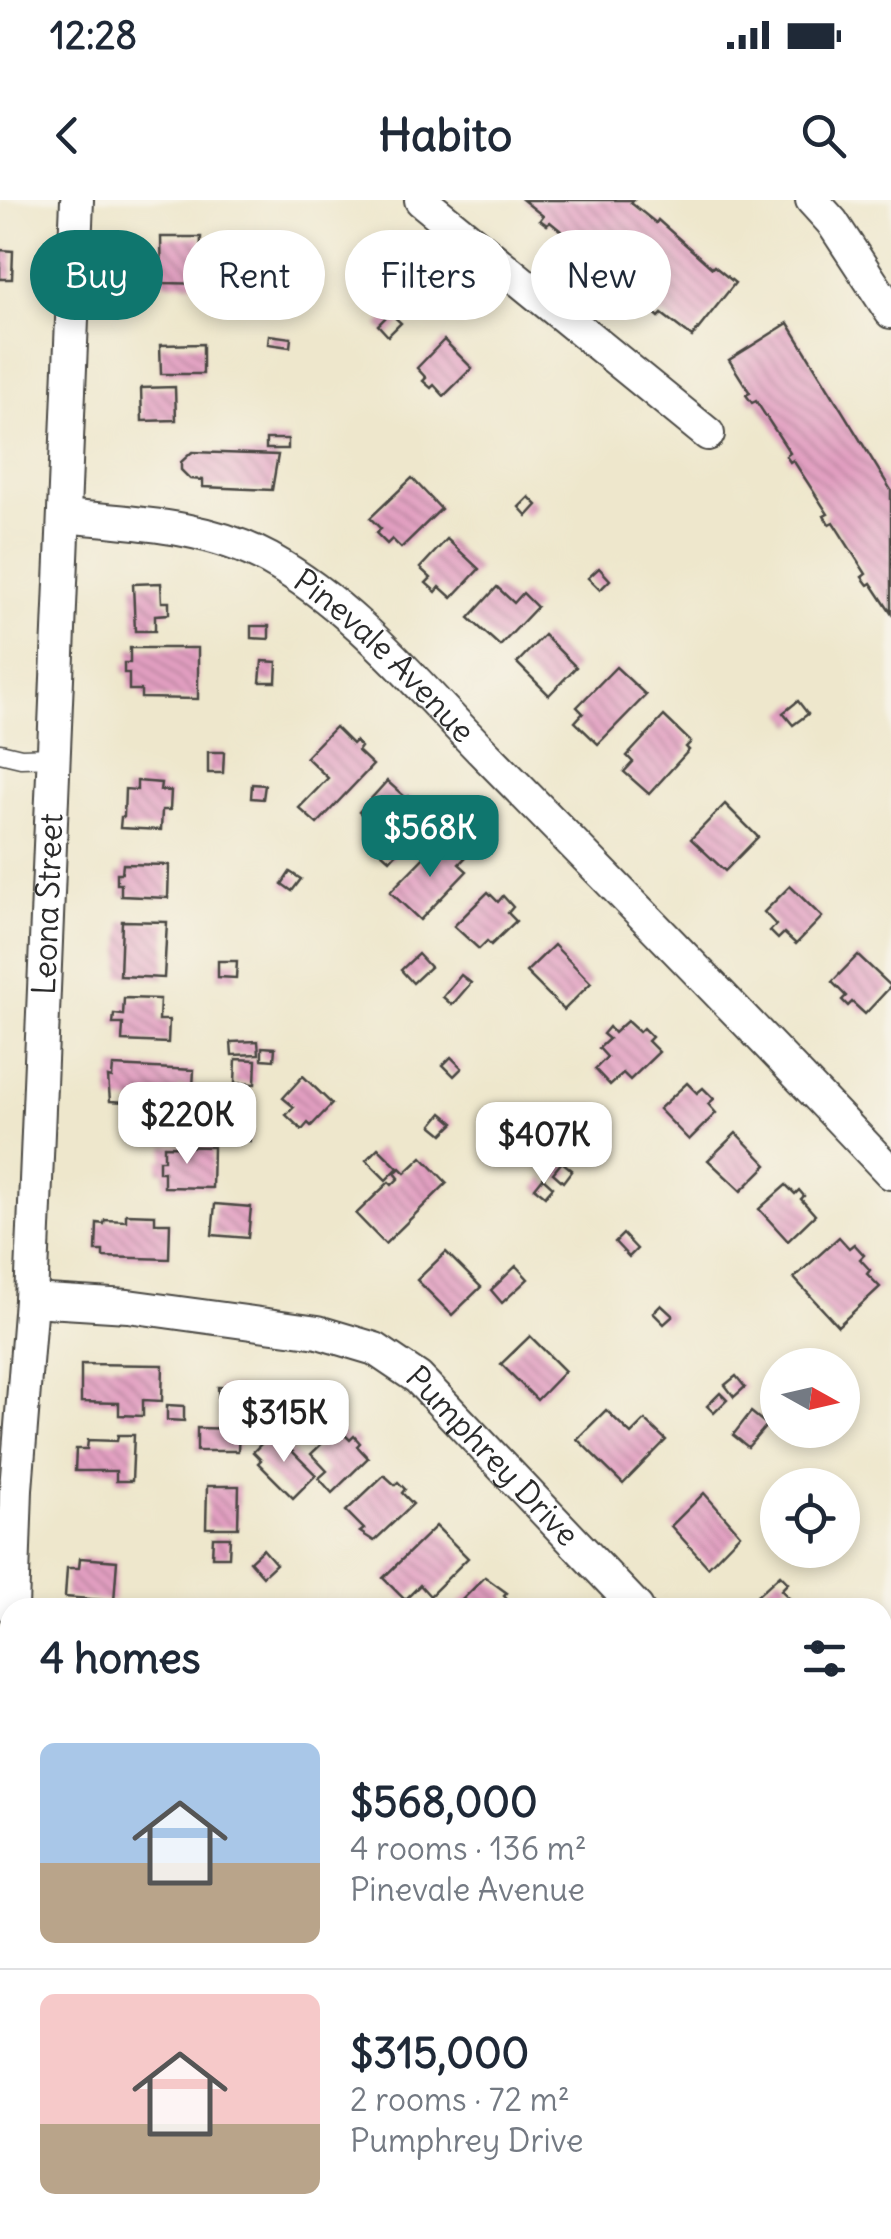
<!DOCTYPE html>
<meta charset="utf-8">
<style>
:root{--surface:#fff;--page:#f2f2f3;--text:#1f2937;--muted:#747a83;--line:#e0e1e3;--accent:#0f766e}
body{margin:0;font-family:Delius,sans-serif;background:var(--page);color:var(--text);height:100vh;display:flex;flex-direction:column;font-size:38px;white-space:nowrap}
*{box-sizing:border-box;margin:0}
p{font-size:32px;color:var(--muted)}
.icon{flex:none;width:55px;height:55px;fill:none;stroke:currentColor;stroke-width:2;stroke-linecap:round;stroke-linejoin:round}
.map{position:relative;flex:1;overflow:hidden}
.details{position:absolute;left:0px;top:1398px;width:892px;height:642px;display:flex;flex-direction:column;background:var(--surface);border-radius:30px 30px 0 0;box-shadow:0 5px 15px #0003}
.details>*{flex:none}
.banner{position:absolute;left:30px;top:30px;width:832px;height:90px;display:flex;gap:20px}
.needle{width:65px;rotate:98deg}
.controls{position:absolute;left:760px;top:1148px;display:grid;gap:20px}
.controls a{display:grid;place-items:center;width:100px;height:100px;border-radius:50%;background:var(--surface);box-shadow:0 5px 15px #0003;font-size:50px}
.price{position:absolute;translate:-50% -85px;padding:0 22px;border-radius:20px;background:#fff;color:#222;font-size:32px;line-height:65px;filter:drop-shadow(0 2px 5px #0008)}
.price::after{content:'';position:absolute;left:50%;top:60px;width:30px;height:22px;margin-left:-15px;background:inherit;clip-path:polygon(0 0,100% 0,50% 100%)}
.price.active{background:var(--accent);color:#fff}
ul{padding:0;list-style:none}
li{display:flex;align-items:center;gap:30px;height:250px;padding:0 40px}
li+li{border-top:2px solid var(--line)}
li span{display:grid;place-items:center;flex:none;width:280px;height:200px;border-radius:15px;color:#555}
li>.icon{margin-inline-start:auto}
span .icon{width:120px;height:120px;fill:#fffc;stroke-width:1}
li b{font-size:42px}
h2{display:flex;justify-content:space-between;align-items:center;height:120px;padding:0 40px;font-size:42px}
.pill{padding:0 35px;border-radius:45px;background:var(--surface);box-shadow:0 5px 15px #0003;font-size:35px;line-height:90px}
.pill.active{background:var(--accent);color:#fff}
.status{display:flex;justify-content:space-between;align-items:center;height:70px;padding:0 50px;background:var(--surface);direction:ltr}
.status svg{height:28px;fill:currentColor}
header{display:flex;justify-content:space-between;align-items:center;height:130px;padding:0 40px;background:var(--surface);font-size:45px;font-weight:700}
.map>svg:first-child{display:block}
</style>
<div class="status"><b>12:28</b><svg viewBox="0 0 49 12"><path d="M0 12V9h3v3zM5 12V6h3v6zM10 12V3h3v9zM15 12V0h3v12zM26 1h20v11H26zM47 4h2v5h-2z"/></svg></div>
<header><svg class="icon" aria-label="back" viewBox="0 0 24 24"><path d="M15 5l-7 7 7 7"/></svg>Habito<svg class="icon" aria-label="search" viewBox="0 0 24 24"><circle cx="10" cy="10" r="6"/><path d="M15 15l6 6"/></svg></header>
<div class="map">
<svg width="891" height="2039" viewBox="0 0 891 2039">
<defs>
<pattern id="building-back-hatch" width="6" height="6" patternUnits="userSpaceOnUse" patternTransform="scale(2.5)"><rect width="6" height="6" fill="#e29fc1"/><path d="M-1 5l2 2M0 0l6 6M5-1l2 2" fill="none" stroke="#b7829d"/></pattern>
</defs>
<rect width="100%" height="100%" fill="#f7f3e8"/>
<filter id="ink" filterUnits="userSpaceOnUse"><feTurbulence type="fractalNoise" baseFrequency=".01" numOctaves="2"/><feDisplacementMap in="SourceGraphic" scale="20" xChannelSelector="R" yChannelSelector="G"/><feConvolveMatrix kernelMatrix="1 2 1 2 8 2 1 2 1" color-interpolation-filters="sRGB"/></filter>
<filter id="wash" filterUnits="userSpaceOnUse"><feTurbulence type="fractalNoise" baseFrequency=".0048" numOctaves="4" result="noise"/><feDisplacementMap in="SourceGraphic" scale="40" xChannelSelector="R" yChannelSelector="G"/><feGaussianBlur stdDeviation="2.25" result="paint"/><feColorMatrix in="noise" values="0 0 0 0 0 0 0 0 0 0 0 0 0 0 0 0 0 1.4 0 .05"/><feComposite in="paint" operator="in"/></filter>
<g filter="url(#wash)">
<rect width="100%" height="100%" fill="#eee7cc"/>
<g id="blocks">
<g fill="url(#building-back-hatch)">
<polygon points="523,0 634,0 631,3 656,23 658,20 712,68 714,66 735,83 692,137 662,114 659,117 651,110 654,106 606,68 603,71 596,66 599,62 550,22 547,25 540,20 543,16"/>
<polygon points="161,37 201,37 200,63 213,64 212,84 162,83"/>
<polygon points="0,50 13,51 12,79 0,79"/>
<polygon points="390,113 401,123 388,136 378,125"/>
<polygon points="788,123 891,290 891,413 871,383 868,385 862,377 866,374 833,322 829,324 824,316 828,314 793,260 790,262 786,256 790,253 756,201 752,203 746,195 750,193 729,160"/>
<polygon points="269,135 291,138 290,147 268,144"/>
<polygon points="444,140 472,168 444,196 434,185 431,188 423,181 426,178 417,168"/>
<polygon points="203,144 203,174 161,174 160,145"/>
<polygon points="175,187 176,220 142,221 141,188"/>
<rect x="266" y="239" width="22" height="10"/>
<polygon points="192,252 278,255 272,290 203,287 203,280 190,279 181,270 181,262"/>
<polygon points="412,278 441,309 401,348 392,339 387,344 376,333 381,329 370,318"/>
<polygon points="529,297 537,305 527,316 519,307"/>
<polygon points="447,339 479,369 452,398 440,387 436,392 426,383 431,378 420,368"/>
<polygon points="599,368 610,380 600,390 588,378"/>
<polygon points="161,383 162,402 169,402 169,414 155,415 155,431 135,431 133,384"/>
<polygon points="497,387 514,403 523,393 537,407 500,446 469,418"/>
<polygon points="251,426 269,426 269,439 251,438"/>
<polygon points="544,435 576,467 549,495 517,463"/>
<polygon points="130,448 198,448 198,499 141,498 141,490 129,490 129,473 124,473 124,463 130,463"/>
<polygon points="262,461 277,462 276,482 260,482"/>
<polygon points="616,467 646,495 598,544 575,522 583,513 577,507"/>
<polygon points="798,501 808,514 793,525 783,513"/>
<polygon points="664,516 691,542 686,547 689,550 649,594 624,572 633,562 627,556"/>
<polygon points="335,527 352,544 355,541 361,547 358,551 373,565 317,624 299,608 328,578 306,557"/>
<polygon points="208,552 224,552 223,573 208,573"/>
<polygon points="137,581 161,583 160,590 171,591 170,610 162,610 161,630 120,628 121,617 124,617 125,589 137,590"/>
<polygon points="387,581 406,598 409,596 415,602 411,605 427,619 390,660 371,643 381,632 359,612"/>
<polygon points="252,584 265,585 263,599 251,598"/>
<polygon points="725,604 758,637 725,671 691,639"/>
<polygon points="438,643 448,652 454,647 465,658 459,664 467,671 420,720 390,692"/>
<polygon points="123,664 169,665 168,698 121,696 121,684 117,684 117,673 122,673"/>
<polygon points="290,672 301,679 292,691 282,684"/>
<polygon points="790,686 822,717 796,744 784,733 778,739 770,731 776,725 764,712"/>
<polygon points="488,692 498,702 503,696 513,707 508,713 516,721 491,745 487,741 479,749 454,726"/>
<polygon points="122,721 167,722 164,778 120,776"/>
<polygon points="554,745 591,783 564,810 526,772"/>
<polygon points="418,754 430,767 413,783 401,770"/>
<polygon points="858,755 891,786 865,814 852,802 848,806 842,800 846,796 832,782"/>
<polygon points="218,761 237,761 236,778 218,777"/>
<polygon points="461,775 471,783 452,805 443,797"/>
<polygon points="124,798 160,799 159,820 169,820 168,843 122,841 123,824 113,824 114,814 123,815"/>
<polygon points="627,821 639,832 643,828 652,837 648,841 659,852 630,880 623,873 610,885 595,869 607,857 599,848 609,839 603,834 609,827 614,833"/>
<polygon points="258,841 259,854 232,855 231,842"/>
<polygon points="262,847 275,848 274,860 262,859"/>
<polygon points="451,857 462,868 454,876 443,865"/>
<polygon points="236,859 256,860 255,884 235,883"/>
<polygon points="113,866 194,870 193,888 179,887 178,905 110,901 108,877 112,878"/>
<polygon points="303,876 332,904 311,926 308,923 302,930 286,915 294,907 283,898"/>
<polygon points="687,883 697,893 703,888 714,899 708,904 716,913 689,940 659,909"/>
<polygon points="442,913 454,923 443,934 432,925"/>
<polygon points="212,923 250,924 250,941 212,940"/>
<polygon points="736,933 767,965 741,991 708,960"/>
<polygon points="164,946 213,947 212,988 164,987 164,972 159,972 159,960 164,960"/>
<polygon points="378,948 398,968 386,980 366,960"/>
<polygon points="422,957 447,983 385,1044 356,1014 389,982 392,985 399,978 395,973 400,968 405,973"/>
<polygon points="562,962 572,970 563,982 553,973"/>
<polygon points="543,978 553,987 545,996 535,988"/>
<polygon points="786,985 795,994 799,990 804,996 801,999 815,1015 788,1041 759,1009"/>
<polygon points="215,1004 251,1007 248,1038 212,1035"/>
<polygon points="126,1014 155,1015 155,1023 170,1023 169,1059 103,1057 103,1051 96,1051 97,1023 104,1024 105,1020 126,1021"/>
<polygon points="623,1034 637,1049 629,1057 615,1042"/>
<polygon points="839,1037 849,1048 854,1044 864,1055 860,1059 870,1070 867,1074 880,1087 838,1126 794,1078"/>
<polygon points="446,1052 481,1087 452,1115 417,1080"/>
<polygon points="516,1066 528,1079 502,1103 491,1090"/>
<polygon points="661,1105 673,1116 664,1124 653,1113"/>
<polygon points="530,1136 565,1171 537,1200 501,1164"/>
<polygon points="81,1164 163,1165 162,1201 143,1200 143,1216 119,1215 119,1203 81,1202"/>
<polygon points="736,1176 745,1187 734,1197 725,1185"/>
<polygon points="218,1187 240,1188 240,1212 227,1212 228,1218 220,1218"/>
<polygon points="720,1193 727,1200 714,1213 707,1206"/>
<polygon points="167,1205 184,1206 184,1221 167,1220"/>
<polygon points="606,1210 631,1234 645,1220 666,1240 623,1284 577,1239"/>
<polygon points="751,1212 767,1225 748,1247 733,1235"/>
<polygon points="197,1228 239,1229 238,1251 197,1251"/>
<polygon points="338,1228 350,1240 354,1236 360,1243 357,1246 368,1258 332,1293 319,1278 327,1271 311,1254"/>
<polygon points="273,1232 316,1275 293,1298 258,1263 261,1260 253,1252"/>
<polygon points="118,1235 134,1235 132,1281 116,1281 116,1271 75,1271 76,1249 87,1249 88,1240 117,1241"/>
<polygon points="384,1275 395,1285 398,1282 405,1289 402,1293 413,1304 374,1341 360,1332 364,1329 346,1311"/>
<polygon points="207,1286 239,1286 238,1328 206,1328"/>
<polygon points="704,1293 740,1334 708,1367 671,1326"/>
<polygon points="436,1326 468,1358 430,1396 420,1385 405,1400 383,1378"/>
<polygon points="213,1337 230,1337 229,1357 212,1357"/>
<polygon points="263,1349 276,1364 263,1376 250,1361"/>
<polygon points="80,1358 117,1361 114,1401 65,1397 67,1368 79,1368"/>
<polygon points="780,1375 788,1383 781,1390 799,1408 747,1405"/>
<polygon points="485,1377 507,1393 504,1396 515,1408 457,1405"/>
<polygon points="891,1516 891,1567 882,1558 882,1524"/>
<polygon points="108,2030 138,2030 137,2039 108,2039"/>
<polygon points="239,2030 290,2030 281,2039 249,2039"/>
</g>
</g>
</g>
<g filter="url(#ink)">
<use href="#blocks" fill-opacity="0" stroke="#484743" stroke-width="2.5"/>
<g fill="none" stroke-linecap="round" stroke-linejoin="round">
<g stroke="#484743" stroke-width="21">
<polyline id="service" points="0,553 21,558 54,557"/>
</g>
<g stroke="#484743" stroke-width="36">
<g id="minor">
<polyline points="421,0 708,234"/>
<polyline points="812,0 832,22 891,112"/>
<path id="s1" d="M64,316C133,323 207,325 269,359C358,409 421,490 492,561C626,697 760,834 891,973"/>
<path id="s2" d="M31,1100L128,1106L318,1132L375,1149L418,1178L637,1408"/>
<path id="s3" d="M12,1408L16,1289L31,1100L77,0"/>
<polyline points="882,1658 891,1667"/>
<polyline points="0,1732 10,1445"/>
<polyline points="572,2030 581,2039"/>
</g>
</g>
<g stroke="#484743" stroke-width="59">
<g id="trunk">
<polyline points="882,1893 891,1875"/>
<polyline points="813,2039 818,2030"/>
</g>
</g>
<use href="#service" stroke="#fff" stroke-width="18"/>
<use href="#minor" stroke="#fff" stroke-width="32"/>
<use href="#trunk" stroke="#fbbb8d" stroke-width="55"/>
</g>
</g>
<g text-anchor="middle" stroke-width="8" stroke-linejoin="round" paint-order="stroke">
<g font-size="32" fill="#2b2b2b" stroke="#f7f3e8">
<text dy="11" stroke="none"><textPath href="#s1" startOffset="362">Pinevale Avenue</textPath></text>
<text dy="11" stroke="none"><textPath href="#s3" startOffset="705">Leona Street</textPath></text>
<text dy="11" stroke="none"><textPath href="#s2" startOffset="508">Pumphrey Drive</textPath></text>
</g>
</g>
</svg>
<div class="controls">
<a><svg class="needle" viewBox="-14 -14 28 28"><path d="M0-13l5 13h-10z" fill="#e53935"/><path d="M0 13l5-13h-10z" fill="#747a83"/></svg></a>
<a><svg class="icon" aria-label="locate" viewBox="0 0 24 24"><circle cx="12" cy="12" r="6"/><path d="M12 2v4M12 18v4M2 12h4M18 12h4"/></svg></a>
</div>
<b class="price active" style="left:430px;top:680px">$568K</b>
<b class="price" style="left:187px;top:967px">$220K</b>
<b class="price" style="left:544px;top:987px">$407K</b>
<b class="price" style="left:284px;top:1265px">$315K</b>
<div class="banner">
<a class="pill active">Buy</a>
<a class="pill">Rent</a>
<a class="pill">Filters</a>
<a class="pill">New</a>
</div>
<section class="details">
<h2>4 homes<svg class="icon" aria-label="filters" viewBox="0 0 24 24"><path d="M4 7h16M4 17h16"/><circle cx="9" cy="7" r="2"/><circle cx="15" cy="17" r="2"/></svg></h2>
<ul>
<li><span style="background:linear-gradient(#a9c7e8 60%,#b9a48a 0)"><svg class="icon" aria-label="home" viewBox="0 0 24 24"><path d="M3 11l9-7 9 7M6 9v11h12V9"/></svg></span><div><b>$568,000</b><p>4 rooms · 136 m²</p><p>Pinevale Avenue</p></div></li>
<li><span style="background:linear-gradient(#f6c9c9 65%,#b9a48a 0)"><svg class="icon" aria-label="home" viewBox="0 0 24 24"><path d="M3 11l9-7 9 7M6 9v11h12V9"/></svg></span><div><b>$315,000</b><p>2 rooms · 72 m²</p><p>Pumphrey Drive</p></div></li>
</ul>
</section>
</div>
